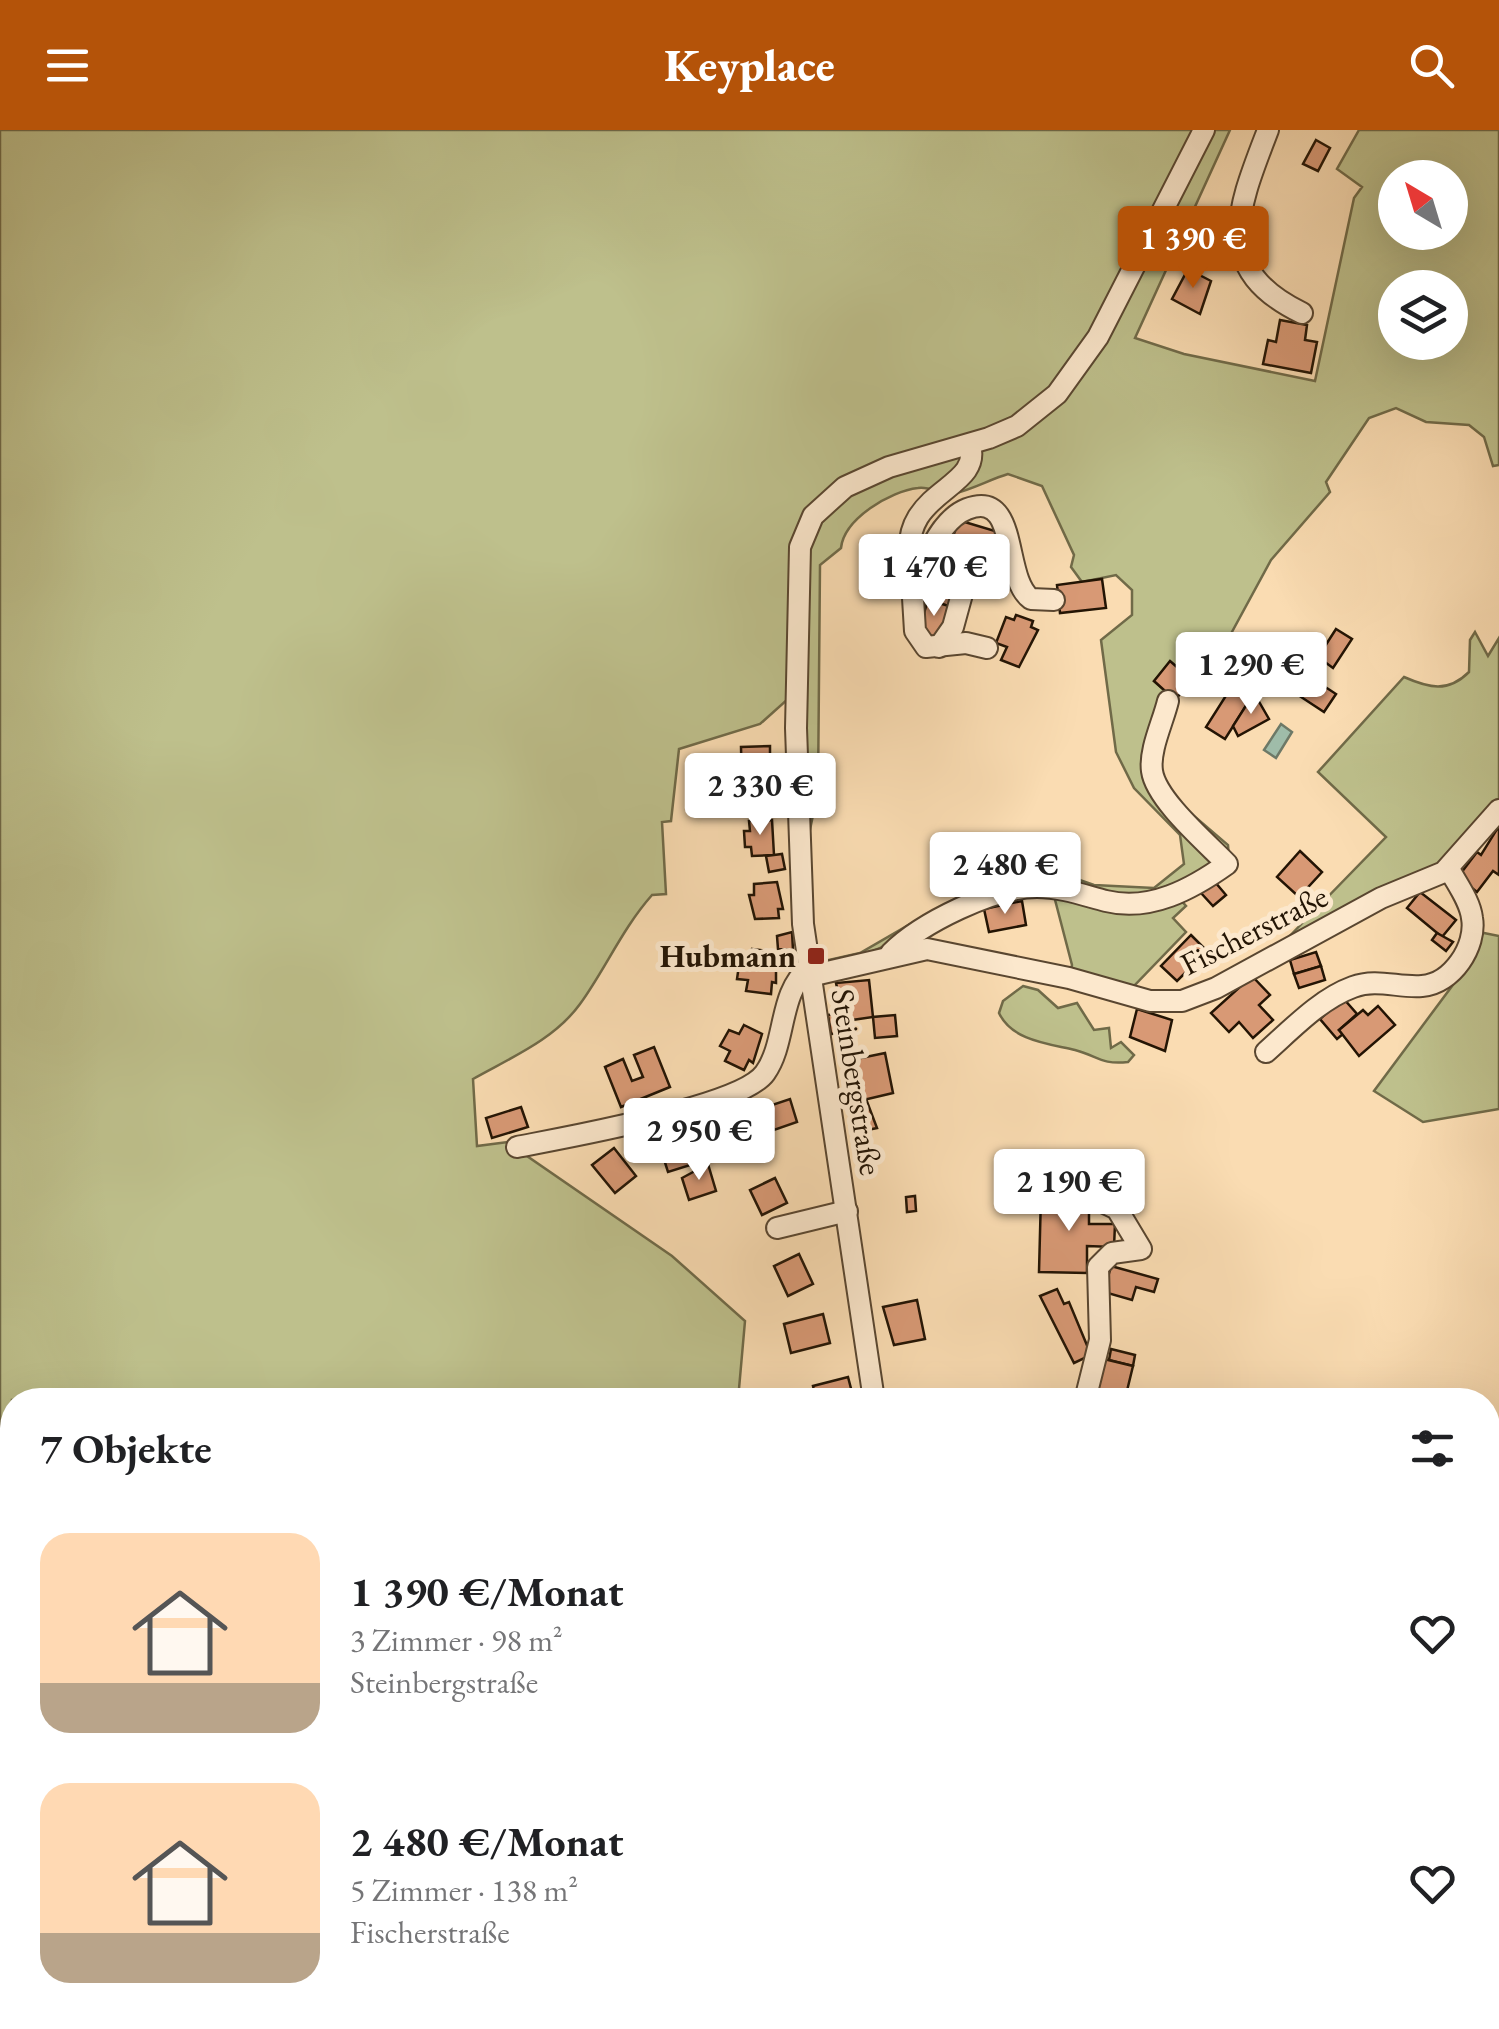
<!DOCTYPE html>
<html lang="de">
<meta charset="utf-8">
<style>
:root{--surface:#fff;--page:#f6f6f6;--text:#202124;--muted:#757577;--accent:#b45309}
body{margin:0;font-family:"EB Garamond",serif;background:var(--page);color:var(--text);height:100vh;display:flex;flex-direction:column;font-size:38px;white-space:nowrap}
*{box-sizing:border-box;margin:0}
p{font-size:32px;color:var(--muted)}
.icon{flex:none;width:55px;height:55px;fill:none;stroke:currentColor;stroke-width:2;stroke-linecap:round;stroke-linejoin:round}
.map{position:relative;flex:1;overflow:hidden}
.details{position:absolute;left:0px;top:1258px;width:1500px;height:642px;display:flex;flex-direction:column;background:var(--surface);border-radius:40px 40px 0 0;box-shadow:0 10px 40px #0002}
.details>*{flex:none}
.needle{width:65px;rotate:322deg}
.buttons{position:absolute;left:1378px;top:30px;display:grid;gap:20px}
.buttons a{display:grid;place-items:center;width:90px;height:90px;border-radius:50%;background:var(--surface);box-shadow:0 10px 40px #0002;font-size:50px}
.price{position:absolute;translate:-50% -85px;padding:0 22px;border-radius:10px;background:#fff;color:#222;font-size:32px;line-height:65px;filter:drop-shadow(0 2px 5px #0008)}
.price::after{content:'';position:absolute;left:50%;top:60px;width:30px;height:22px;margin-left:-15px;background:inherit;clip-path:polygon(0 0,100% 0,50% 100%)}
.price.on{background:var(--accent);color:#fff}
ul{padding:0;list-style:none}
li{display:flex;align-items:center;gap:30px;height:250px;padding:0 40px}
li span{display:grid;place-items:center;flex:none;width:280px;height:200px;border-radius:30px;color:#555}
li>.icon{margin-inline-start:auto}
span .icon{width:120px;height:120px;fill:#fffc;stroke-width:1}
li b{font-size:42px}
h2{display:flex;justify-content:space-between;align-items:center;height:120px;padding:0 40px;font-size:42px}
header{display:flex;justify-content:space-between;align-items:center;height:130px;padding:0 40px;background:var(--accent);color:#fff;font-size:45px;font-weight:800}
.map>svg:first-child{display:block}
</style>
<header><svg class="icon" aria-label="menu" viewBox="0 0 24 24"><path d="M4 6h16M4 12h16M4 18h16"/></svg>Keyplace<svg class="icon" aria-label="search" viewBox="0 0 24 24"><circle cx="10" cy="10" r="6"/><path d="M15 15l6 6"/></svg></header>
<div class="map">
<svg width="1499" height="1899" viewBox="0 0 1499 1899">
<rect width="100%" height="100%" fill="#fadcb2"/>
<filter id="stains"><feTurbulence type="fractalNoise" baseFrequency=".002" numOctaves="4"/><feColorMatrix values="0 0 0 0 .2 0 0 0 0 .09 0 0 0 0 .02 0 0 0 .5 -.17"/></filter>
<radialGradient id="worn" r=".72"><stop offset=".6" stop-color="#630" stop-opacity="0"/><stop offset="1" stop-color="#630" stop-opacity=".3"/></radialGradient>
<g fill="#bec08c" stroke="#706a48" stroke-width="2.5" fill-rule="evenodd">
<path d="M0,0H1195C1150,90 1098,233 1014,289C977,313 930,313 890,329C866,339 815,395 792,415L788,569L760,594L679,619L671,691L662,692L666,764L652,765C622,799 606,838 580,874C554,910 510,928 473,949L477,1016L516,1011L527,1026L672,1126L745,1191L738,1270H12V1785L0,1794Z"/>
<path d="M1212,0H1230L1135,208L1184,224L1315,251L1354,68L1362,57L1337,39L1359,0H1499V335L1493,336L1484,307L1469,295L1426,292L1396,278L1369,288L1326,352L1330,362L1271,430L1214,535H1190L1183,542L1170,532L1154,551L1169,564L1152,641L1187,680L1228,715L1229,728L1150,769L1036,753L837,836L820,832L860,823L926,785L1035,743L1054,741L1094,755L1154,758L1184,734L1180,705L1134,658L1116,622L1101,510L1132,485V460L1116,445L1082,452L1071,437L1074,425L1042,356L1008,344C991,349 973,359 956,363C941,366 932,356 918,358C890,361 844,389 841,418L820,435L818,661L807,714L803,598L810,408L833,375L873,351L978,320L1075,256L1105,211ZM1395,48H1450V102H1395ZM1395,158H1450V212H1395Z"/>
<path d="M1475,502L1488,526L1499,508V674L1459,724L1278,818L1386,707L1318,642L1404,547C1429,558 1448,563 1469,542L1470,510Z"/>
<polygon points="1053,762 1178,767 1186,776 1173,788 1186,802 1129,861 1070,844 1072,835"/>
<polygon points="1479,802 1499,806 1499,979 1423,992 1374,961 1458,848"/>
<path d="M1023,856L1038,860L1058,878L1077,873L1094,900L1109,898L1111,918L1121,912L1134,925L1128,932C1101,935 1098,926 1075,920C1050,914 1012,911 999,883L1003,871Z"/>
<polygon points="1488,1733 1499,1733 1499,1899 1164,1899 1132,1888 1488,1888"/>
<polygon points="0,1816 12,1821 12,1888 736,1888 735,1899 0,1899"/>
</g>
<polygon fill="#9fbca9" stroke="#6d7967" stroke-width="2.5" points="1281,594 1292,602 1276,628 1264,620"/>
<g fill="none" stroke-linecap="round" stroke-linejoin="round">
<g stroke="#6d7967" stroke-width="5">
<polyline points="0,1862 12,1866"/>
<polyline points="421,1888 503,1899"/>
</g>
</g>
<g fill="#d89975" stroke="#231404" stroke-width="2.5">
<polygon points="1316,10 1330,18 1318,41 1303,34"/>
<polygon points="1196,81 1210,89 1194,117 1180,109"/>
<polygon points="1188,139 1211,151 1200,184 1172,169"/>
<polygon points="1280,190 1307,195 1305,210 1317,212 1311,243 1263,234 1268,210 1276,212"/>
<polygon points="958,390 1005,404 990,456 943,442"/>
<polygon points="943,442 963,448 955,478 935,472"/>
<polygon points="1102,449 1106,478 1060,483 1057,455"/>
<polygon points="928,470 949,476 939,509 918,503"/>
<polygon points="1016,485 1033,491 1031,497 1038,500 1019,537 1001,530 1007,517 996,513 1006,487 1014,490"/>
<polygon points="1336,499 1352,509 1333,538 1318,527"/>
<polygon points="1170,531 1192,550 1175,570 1154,551"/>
<polygon points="1241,542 1260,554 1225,609 1206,597"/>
<polygon points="1307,545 1336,564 1324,582 1295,563"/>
<polygon points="1254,563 1269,589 1238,606 1233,596"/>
<polygon points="770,616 770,625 774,625 772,655 742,656 741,617"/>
<polygon points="772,690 774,725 752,726 751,717 745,717 744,701 750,701 749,691"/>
<polygon points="1499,696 1499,745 1493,741 1477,762 1458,747 1477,722 1481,725"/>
<polygon points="1300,721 1322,742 1299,767 1277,747"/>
<polygon points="782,724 785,739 769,742 766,726"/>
<polygon points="777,752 783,779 778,779 779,788 755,789 749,765 754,765 754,754"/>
<polygon points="1215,752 1226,765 1213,776 1201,763"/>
<polygon points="1420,762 1456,790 1442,807 1407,778"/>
<polygon points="1022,771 1026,795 989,802 984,779"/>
<polygon points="792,802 793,820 778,819 777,806"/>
<polygon points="1437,803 1453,812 1446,821 1432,810"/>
<polygon points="1191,805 1213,827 1197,843 1191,837 1177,851 1161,836"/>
<polygon points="752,819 776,822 776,853 772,852 771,864 746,861 748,850 737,849 740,828 750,829"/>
<polygon points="1316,822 1321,836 1294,844 1290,830"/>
<polygon points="1321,836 1325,850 1299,858 1294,844"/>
<polygon points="1252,846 1270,865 1259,875 1273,890 1253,908 1239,892 1229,902 1211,883"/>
<polygon points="869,850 873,887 845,891 836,853"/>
<polygon points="1343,868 1357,884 1339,900 1343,904 1337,909 1320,889"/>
<polygon points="1378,876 1395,895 1359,926 1339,900 1363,880 1368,885"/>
<polygon points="1137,879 1172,890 1165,921 1130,907"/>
<polygon points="842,882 845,902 831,904 828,885"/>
<polygon points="895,885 897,906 875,908 873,887"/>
<polygon points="744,895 762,904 753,933 749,930 744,940 725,931 730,921 720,916 729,900 739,904"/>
<polygon points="654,917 670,957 621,977 605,937 623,929 632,951 643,947 634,925"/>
<polygon points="885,923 893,963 855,972 851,930"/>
<polygon points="855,968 866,969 877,998 853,1003 846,970"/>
<polygon points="790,969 797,992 774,1000 766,977"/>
<polygon points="521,977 528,997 492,1008 486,988"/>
<polygon points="684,981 691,1003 676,1008 668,986"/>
<polygon points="749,990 751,994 760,990 768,1007 758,1011 760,1016 739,1019 732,1001"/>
<polygon points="648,995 658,1020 650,1023 640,998"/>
<polygon points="672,995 676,1008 660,1013 656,1000"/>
<polygon points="694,1010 700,1032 668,1042 661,1020"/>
<polygon points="614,1018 636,1046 615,1063 592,1035"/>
<polygon points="708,1034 716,1061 689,1070 682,1048"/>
<polygon points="775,1048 787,1073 762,1085 750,1060"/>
<polygon points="1041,1065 1089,1066 1089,1094 1115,1094 1114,1117 1087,1116 1087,1143 1039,1142"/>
<polygon points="915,1066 916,1081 907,1082 906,1067"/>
<polygon points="799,1124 813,1154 788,1166 774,1136"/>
<polygon points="1111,1136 1158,1149 1154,1162 1136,1157 1132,1170 1104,1162"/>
<polygon points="1057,1159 1064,1174 1069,1172 1091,1225 1074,1233 1040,1166"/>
<polygon points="917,1170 925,1209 894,1215 883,1177"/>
<polygon points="823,1184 830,1213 791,1223 784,1194"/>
<polygon points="1111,1219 1135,1225 1133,1236 1109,1230"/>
<polygon points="1104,1229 1133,1236 1125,1269 1096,1262"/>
<polygon points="848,1247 854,1270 816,1270 813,1256"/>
</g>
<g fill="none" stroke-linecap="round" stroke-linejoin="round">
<g stroke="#594630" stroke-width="24">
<g id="minor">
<path d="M1268,0C1238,78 1211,139 1302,183"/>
<path d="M911,435C897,359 983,361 970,315"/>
<polyline points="939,517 953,497 965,453"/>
<path d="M987,518L966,513L926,517L915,501L911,435L927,427C935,409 947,387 967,379C1020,359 1002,448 1031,469L1054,470"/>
<path d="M891,823C921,793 994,757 1037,757C1061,757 1083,765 1106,771C1150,782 1192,759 1227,734C1207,713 1156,670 1152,641C1149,620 1163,592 1168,571"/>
<polyline points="810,846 927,819 1069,848 1150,871 1182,871 1216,858 1381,768 1444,742 1499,680"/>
<path d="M1266,922C1292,899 1320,869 1353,857C1377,848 1398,858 1422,856C1452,854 1477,816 1472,788C1470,771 1457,754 1449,739"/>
<path d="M517,1017C563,1008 741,977 765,943C787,912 778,863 809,838"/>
<polyline points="1063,1053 1117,1079 1141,1119 1112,1123 1098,1137 1100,1210 1085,1270"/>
<polyline points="777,1098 847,1081"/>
<polyline points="874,1270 803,794 796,598 800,417 813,386 845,357 889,337 989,308 1017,296 1057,264 1098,207 1204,0"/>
<polyline points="1488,1456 1499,1454"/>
<polyline points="973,1888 974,1892"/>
<polyline points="800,1899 802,1888"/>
</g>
</g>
<use href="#minor" stroke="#fce8cd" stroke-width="20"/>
</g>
<rect fill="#8f2418" stroke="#fce8cd" stroke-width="4" x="806" y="816" width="20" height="20" rx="5"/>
<g text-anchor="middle" stroke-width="10" stroke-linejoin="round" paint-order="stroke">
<g font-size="32" fill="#231404" stroke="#fce8cd">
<text transform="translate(1254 800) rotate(-27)" y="11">Fischerstraße</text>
<text transform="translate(857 952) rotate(81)" y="11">Steinbergstraße</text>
</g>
<g font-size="32" font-weight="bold" fill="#231404" stroke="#fce8cd" text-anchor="end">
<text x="796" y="837">Hubmann</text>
</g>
</g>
<rect width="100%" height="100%" filter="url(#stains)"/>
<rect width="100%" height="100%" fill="url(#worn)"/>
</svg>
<div class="buttons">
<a><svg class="needle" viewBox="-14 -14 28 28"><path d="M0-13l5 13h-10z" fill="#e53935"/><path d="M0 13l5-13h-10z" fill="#757577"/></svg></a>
<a><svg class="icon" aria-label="layers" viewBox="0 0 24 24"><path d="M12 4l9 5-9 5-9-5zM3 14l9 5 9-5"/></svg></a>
</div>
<b class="price on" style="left:1193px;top:161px">1 390 €</b>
<b class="price" style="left:934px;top:489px">1 470 €</b>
<b class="price" style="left:1251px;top:587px">1 290 €</b>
<b class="price" style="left:760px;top:708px">2 330 €</b>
<b class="price" style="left:1005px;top:787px">2 480 €</b>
<b class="price" style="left:699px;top:1053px">2 950 €</b>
<b class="price" style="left:1069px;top:1104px">2 190 €</b>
<section class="details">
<h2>7 Objekte<svg class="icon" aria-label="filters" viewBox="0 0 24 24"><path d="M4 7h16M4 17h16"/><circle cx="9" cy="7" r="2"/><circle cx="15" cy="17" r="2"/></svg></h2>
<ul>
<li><span style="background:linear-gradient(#ffd9b3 75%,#b9a48a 0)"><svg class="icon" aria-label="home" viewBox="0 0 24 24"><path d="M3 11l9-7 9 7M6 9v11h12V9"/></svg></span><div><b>1 390 €/Monat</b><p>3 Zimmer · 98 m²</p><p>Steinbergstraße</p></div><svg class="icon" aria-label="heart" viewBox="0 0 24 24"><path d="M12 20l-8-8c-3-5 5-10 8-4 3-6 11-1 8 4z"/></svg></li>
<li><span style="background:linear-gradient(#ffd9b3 75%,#b9a48a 0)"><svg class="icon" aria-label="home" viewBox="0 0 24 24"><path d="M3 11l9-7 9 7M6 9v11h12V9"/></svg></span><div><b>2 480 €/Monat</b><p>5 Zimmer · 138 m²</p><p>Fischerstraße</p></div><svg class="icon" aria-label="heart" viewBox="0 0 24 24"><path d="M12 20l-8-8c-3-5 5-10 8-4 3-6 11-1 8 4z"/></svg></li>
</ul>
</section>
</div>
